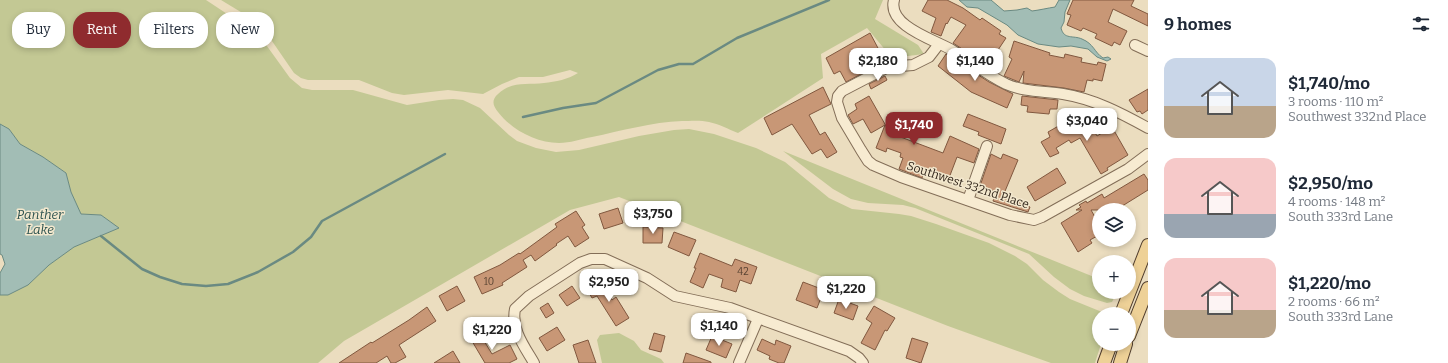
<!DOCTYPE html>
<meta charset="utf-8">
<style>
:root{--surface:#fff;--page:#f6f6f7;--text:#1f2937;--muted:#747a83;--accent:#8f2b2e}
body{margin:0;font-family:Bitter,serif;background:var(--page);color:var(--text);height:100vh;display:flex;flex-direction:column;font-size:15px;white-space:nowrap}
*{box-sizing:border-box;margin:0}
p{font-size:13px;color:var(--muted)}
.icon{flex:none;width:22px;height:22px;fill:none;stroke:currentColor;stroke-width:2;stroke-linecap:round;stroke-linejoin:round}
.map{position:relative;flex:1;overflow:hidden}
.details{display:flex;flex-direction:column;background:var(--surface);width:300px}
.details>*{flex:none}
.guide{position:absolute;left:12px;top:12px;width:380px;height:36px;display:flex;gap:8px}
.controls{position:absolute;left:1092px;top:203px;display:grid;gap:8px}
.controls a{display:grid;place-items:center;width:44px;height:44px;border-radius:50%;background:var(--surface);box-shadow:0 2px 6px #0003;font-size:20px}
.price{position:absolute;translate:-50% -34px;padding:0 9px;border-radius:8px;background:#fff;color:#222;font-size:13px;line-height:26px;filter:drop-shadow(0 1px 2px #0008)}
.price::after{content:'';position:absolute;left:50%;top:24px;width:12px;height:9px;margin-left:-6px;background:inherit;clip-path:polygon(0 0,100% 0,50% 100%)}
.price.selected{background:var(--accent);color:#fff}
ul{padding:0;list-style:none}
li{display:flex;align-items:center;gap:12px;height:100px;padding:0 16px}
li span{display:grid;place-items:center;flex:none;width:112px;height:80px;border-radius:12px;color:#555}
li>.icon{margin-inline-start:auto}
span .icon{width:48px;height:48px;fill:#fffc;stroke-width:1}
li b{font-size:17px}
h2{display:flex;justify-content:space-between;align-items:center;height:48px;padding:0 16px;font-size:17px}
.chip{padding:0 14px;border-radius:16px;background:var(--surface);box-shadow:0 2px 6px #0003;font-size:14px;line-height:36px}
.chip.selected{background:var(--accent);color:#fff}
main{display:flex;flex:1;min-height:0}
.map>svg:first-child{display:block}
</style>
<main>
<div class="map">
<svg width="1148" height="363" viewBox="0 0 1148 363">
<rect width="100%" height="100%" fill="#ebddbf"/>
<g fill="#c3c894">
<polygon points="0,0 206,0 259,35 290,78 302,88 312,90 353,90 407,105 439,100 453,99 463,100 480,108 509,135 517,141 536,148 556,152 579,150 639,136 674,130 689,129 714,134 756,148 785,162 829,198 852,209 899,214 911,216 936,224 989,243 1015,256 1027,264 1043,280 1059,292 1070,299 1102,312 1104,314 1099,314 1099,344 1101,344 1095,363 1051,363 948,326 619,197 570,210 344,341 318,363 0,363 0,295 8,295 28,285 49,265 74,247 119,228 101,215 81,214 71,192 66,173 43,157 20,144 9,129 0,124"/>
<path d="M221,0H883L875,19L918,45L924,54L892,58L867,28L821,54L823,78L738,133C728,129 719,124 709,122C701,120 690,121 682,121C652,122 621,131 592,137C581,139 570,143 559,143C536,143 512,130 498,112C493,106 491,100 498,94C511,81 527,85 544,83C555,82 569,79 578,73L570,70L543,77H519L502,84L483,94L448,90L404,95L392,93L359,80H308L301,78L294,73L263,28L254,20Z"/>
<polygon points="783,151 1099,279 1099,292 1117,292 1112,302 1107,303 1084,296 1070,289 1054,277 1029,254 915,208 903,205 868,203 851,199 833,189"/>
<polygon points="619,333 634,341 641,350 661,359 664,363 602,363 597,340 600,335"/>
</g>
<g fill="#a2bdb5" stroke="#6a8a82">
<path d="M959,0H991L1004,11L1017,10L1027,8L1032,11C1040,10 1048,8 1055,7L1059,0H1070L1065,12L1064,22L1061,28C1064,40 1073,35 1082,39C1094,44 1094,52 1103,58L1108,57L1111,59L1107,61L1097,57L1088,49L1071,46L1059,47L1038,44L1018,35L1007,25L978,8L967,7Z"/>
<polygon points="0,124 9,129 20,144 43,157 66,173 71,192 81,214 101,215 119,228 74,247 49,265 28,285 8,295 0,295 0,273 5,264 2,255 0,254"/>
</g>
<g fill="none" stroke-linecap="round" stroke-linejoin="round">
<g stroke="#6a8a82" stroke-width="2.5">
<polyline points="523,117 563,108 596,103 658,70 679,64 693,64 737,38 829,0"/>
<polyline points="101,236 142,269 160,277 182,284 206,286 228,284 258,272 293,252 311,237 322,221 445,154"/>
</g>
</g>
<g fill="#c89776" stroke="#81583f">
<polygon points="928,0 947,0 963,8 980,20 982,18 1001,31 999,34 1006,38 992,59 994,60 990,67 953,43 966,25 951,17 947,24 946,23 941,36 931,32 936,18 922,11"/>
<polygon points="1073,0 1134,0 1131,6 1148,14 1148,26 1113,9 1108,22 1127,31 1120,45 1114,42 1112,46 1095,38 1097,34 1083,28 1081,31 1067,25 1071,15 1067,14"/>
<polygon points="870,33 879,50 872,54 878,65 846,82 840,71 834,74 826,58"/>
<polygon points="1014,41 1050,53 1049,55 1064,58 1065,54 1082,58 1081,62 1097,65 1098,62 1106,64 1102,81 1093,79 1093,81 1087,80 1084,92 1064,88 1023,83 1024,71 1019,82 1004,76 1012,59 1009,57"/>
<polygon points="946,54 989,82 1013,94 1007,108 971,92 938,66"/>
<polygon points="885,76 887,80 871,89 869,84"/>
<polygon points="823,87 831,104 809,115 820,135 825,132 837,152 827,158 821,149 812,154 792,124 772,135 764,118"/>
<polygon points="1148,89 1148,110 1142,114 1140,111 1137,112 1129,100"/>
<polygon points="869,96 890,133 943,153 950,136 979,149 974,163 957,157 949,178 925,169 922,178 899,169 903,158 900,157 901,153 887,148 886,152 876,148 885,125 871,133 863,119 853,124 848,115 857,109 855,104"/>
<polygon points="1022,96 1058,100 1057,109 1050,109 1049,114 1027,112 1028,106 1021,105"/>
<polygon points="1083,112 1097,136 1112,127 1128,155 1107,168 1108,170 1101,174 1080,138 1071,143 1069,140 1056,148 1059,153 1050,157 1041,142 1050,137 1048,132"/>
<polygon points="968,114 1006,129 1001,144 978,135 979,132 963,126"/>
<polygon points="991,154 1001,159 1003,154 1018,160 1003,196 1030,207 1028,212 993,201 996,192 980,186"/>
<polygon points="1057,168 1066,183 1035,201 1027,187"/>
<polygon points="1144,174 1148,180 1148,190 1119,208 1116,204 1107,210 1091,210 1099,224 1099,235 1090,240 1092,243 1078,252 1061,223 1082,210 1076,210 1081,207 1079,205 1086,201 1087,203 1102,194 1104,198"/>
<polygon points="618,208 623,223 604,229 599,214"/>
<polygon points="576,211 585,225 582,227 589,238 575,247 568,236 556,244 557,245 535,261 531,255 523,260 527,267 502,283 503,285 482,294 474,277 500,265 519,253 520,254 557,227 555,224"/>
<polygon points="643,227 663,228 662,243 643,243"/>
<polygon points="674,232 696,240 689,256 668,247"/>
<polygon points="700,253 732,266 735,259 757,267 751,284 740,280 736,292 721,287 723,279 709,274 703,288 690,282 696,268 694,268"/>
<polygon points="601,281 612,300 616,297 629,318 616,326 597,296 592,298 587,289"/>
<polygon points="803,282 824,290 817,308 796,300"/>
<polygon points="457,286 465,301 447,311 439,296"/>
<polygon points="572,286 580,298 567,306 559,295"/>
<polygon points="839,299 858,306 853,320 834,313"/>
<polygon points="548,303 554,313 546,318 540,308"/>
<polygon points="874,306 895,318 887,331 885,330 875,350 861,343 872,323 866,319"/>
<polygon points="427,307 436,321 399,345 406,357 395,363 391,363 387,356 376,363 339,363 371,342 372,343 409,320"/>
<polygon points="557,327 565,340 547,351 539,338"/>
<polygon points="478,331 492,354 510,345 517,359 509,363 485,363 469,336"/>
<polygon points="654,333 665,336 661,352 649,349"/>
<polygon points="712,336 732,344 726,358 706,350"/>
<polygon points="912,338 928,343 921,363 906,358"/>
<polygon points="762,339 775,345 776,340 791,346 784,363 779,363 769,359 770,356 757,350"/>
<polygon points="588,340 596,363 579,363 573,345"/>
<polygon points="453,351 460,363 434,363"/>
<polygon points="686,353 711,362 711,363 683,363"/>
</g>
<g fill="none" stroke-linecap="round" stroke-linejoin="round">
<g stroke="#836e58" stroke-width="12">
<g id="minor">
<path d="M894,0C887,26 935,40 952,50C970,61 987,75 1006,84C1024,92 1044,91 1063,94C1094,99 1121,113 1148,128"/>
<polyline points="939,44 929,57 913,65 888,67 842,91 838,96 837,102 842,118 861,150 868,161 873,165 901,177 1010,215 1034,220 1042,217 1128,169 1148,154"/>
<polyline points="1135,45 1148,51"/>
<polyline points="968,200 987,146"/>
<path d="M534,363C524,346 511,329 515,309L529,296L580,263L591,259H605L647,278L675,296L730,308L849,351L859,358L863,363"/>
<polyline points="739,363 758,319"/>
</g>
</g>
<g stroke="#503d2d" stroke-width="14">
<g id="major">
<polyline points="1121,314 1148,245"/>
<polyline points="1129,336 1148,288"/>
<polyline points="1104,363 1111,344"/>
<polyline points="1120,363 1126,344"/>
</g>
</g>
<use href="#minor" stroke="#f7ebd1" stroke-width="10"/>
<use href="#major" stroke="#eed197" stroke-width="12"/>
</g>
<g text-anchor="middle" stroke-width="3" stroke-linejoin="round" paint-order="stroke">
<g font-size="10" fill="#584332">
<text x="743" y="275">42</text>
<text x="489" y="285">10</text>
</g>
<g font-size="12" fill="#33271c" stroke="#f3e8ce">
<text transform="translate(968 185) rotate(18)" y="4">Southwest 332nd Place</text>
</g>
<g font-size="13" font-style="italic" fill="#2c524f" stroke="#f3e8ce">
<text x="40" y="219">Panther<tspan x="40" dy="15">Lake</tspan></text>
</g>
</g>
</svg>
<div class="controls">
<a><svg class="icon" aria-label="layers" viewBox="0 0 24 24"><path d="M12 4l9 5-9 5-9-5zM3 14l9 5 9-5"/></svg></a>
<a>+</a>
<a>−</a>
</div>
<b class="price" style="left:878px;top:82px">$2,180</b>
<b class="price" style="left:975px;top:82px">$1,140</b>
<b class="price" style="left:1087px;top:142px">$3,040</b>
<b class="price selected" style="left:914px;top:146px">$1,740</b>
<b class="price" style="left:653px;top:235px">$3,750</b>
<b class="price" style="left:609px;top:303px">$2,950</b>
<b class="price" style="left:846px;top:310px">$1,220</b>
<b class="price" style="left:719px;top:347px">$1,140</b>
<b class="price" style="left:492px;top:351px">$1,220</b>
<div class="guide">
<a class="chip">Buy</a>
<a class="chip selected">Rent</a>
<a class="chip">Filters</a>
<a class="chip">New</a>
</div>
</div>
<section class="details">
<h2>9 homes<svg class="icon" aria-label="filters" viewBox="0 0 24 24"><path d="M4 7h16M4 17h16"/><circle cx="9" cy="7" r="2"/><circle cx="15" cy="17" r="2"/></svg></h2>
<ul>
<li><span style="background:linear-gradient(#c9d6e8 60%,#b9a48a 0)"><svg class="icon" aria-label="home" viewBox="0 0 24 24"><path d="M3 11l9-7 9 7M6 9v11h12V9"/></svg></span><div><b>$1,740/mo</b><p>3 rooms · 110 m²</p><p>Southwest 332nd Place</p></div></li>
<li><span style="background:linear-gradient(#f6c9c9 70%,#9aa5b1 0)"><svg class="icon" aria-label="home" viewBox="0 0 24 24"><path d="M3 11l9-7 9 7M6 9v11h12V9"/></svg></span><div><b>$2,950/mo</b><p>4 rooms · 148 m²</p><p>South 333rd Lane</p></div></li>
<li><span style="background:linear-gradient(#f6c9c9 65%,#b9a48a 0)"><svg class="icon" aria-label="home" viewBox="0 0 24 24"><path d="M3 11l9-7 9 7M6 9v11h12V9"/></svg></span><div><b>$1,220/mo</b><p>2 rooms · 66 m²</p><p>South 333rd Lane</p></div></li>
</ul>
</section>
</main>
